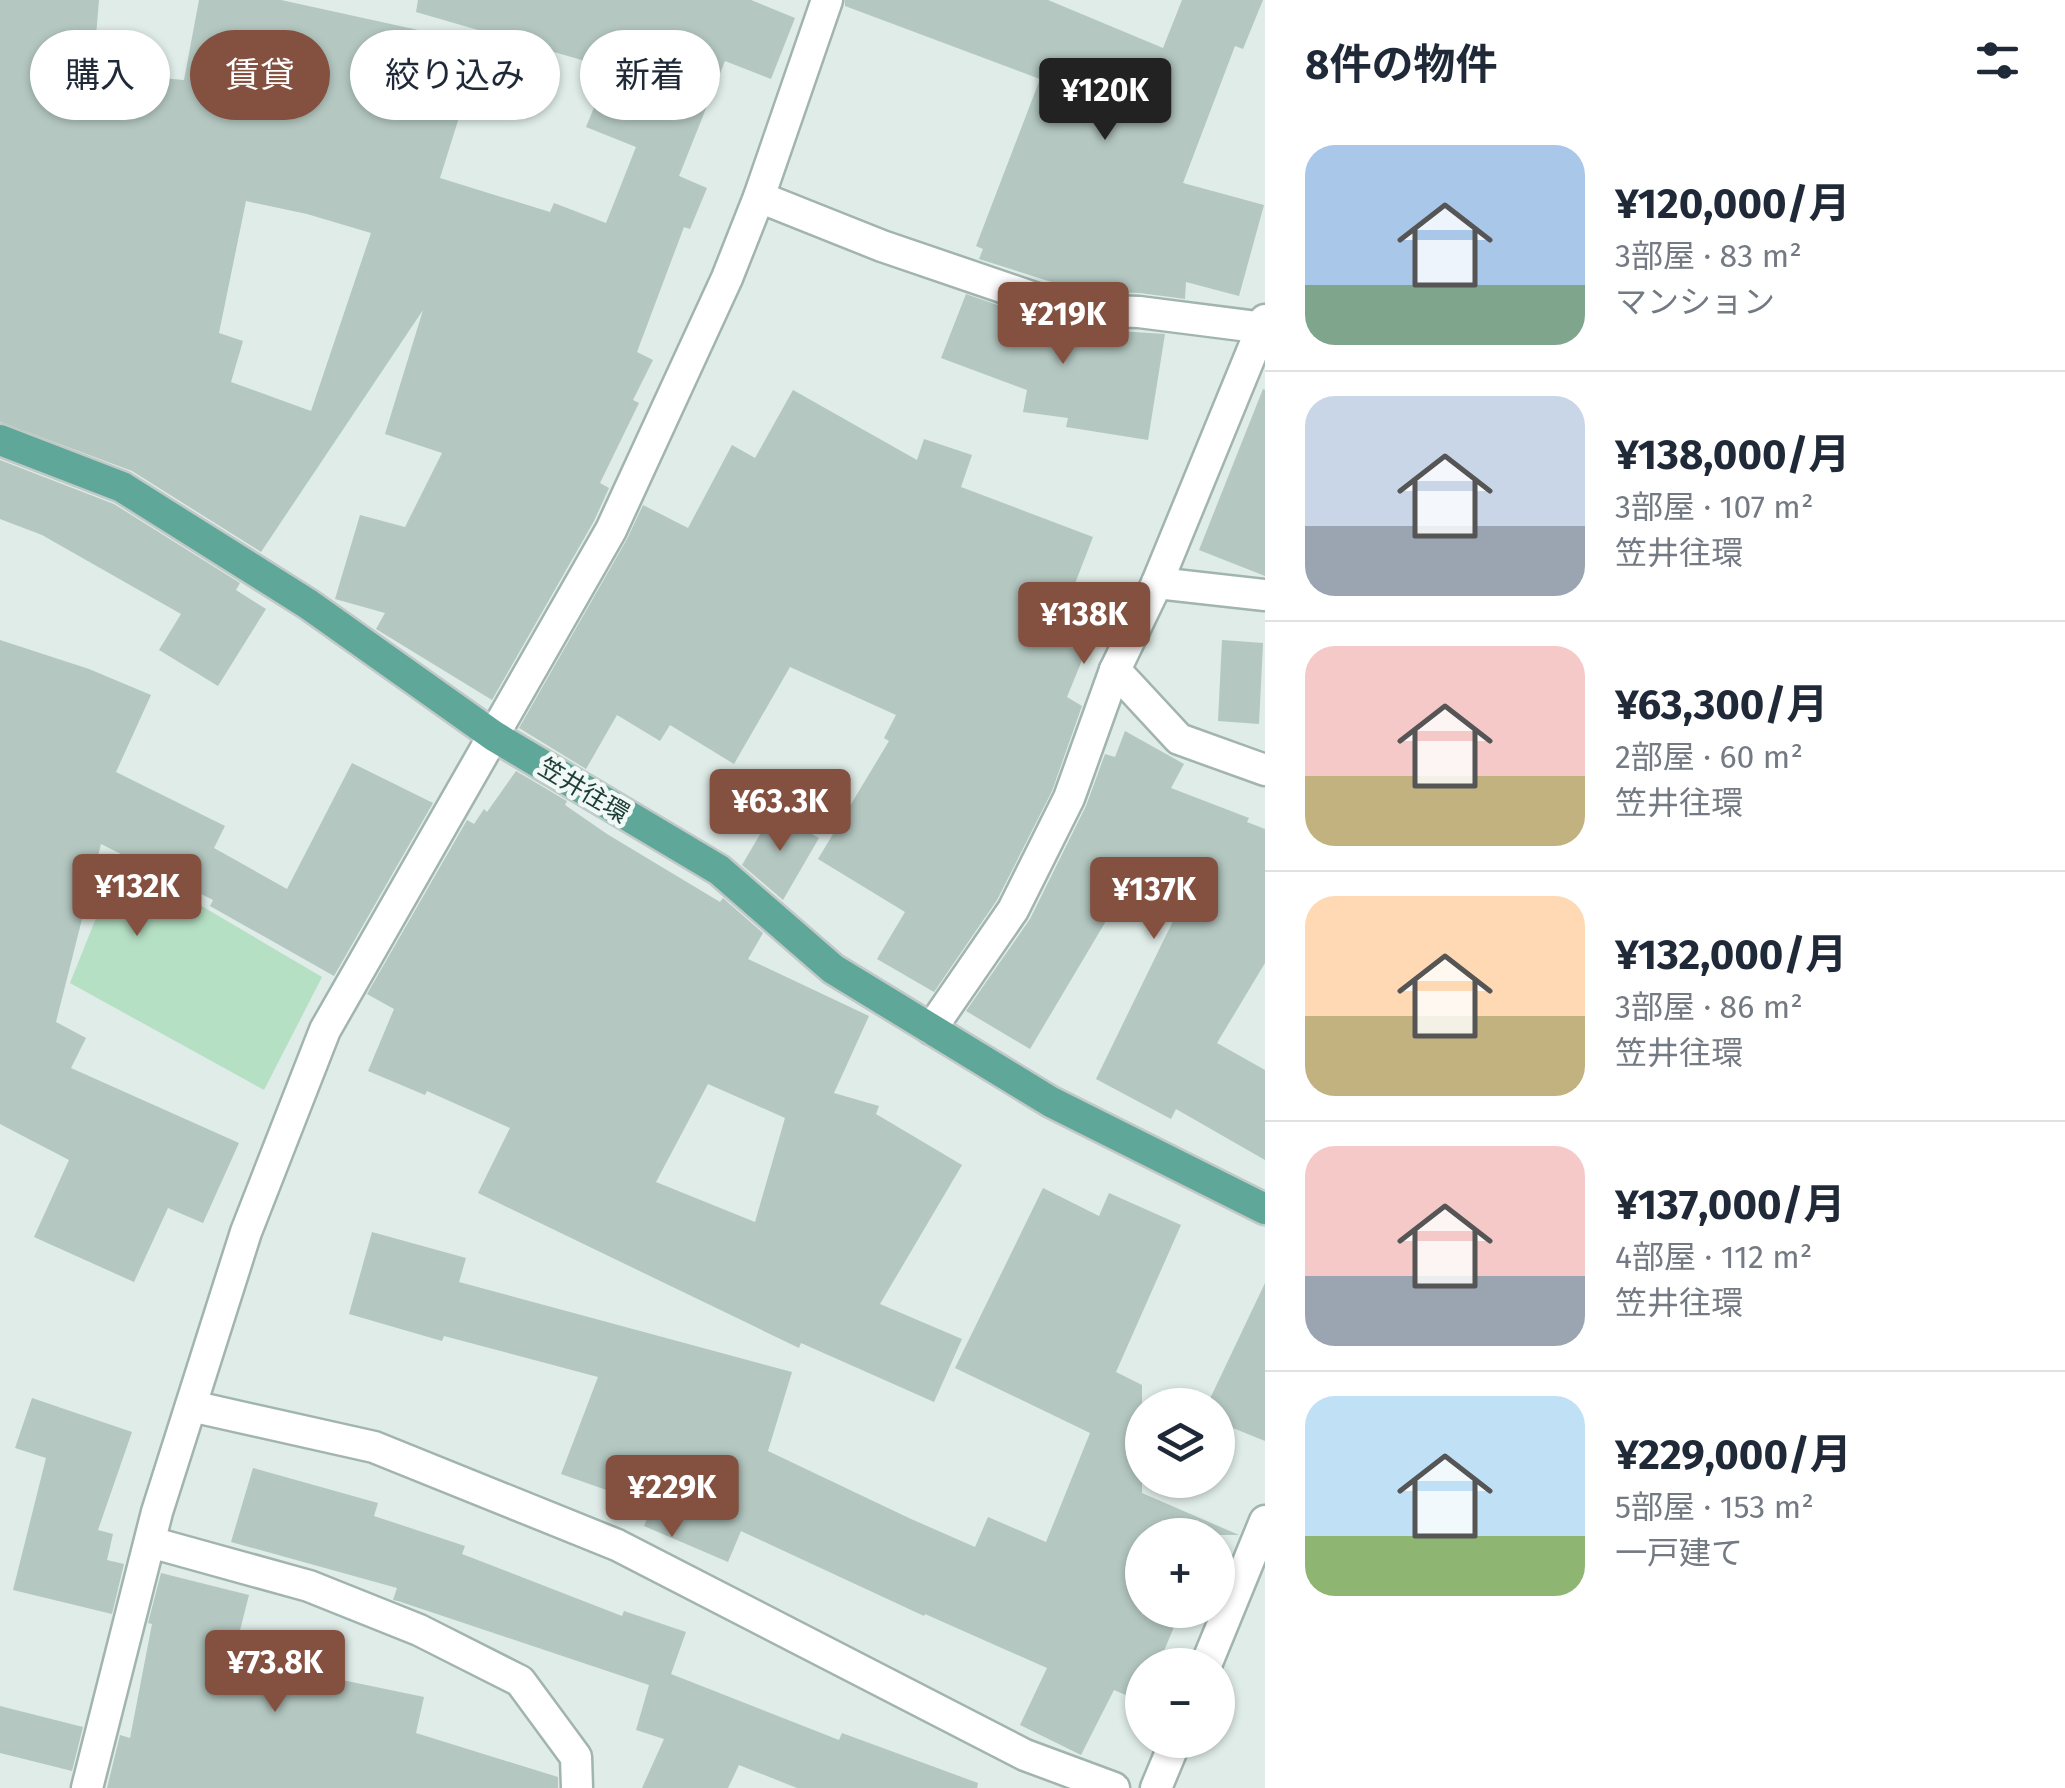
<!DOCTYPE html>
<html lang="ja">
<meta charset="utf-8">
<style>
:root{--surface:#fff;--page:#f6f6f7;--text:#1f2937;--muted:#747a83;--line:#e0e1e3;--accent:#845140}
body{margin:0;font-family:"Fira Sans","Noto Sans JP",sans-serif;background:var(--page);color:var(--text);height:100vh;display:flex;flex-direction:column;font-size:38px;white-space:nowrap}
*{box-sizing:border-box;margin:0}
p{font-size:32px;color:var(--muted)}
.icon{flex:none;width:55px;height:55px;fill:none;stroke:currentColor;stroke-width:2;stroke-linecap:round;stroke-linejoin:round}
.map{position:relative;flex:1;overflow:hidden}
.side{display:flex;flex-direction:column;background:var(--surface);width:800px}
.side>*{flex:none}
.top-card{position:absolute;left:30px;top:30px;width:950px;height:90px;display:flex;gap:20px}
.tools{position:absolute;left:1125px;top:1388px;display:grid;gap:20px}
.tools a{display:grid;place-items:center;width:110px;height:110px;border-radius:50%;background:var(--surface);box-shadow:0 2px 8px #0004;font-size:50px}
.price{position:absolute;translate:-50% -85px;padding:0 22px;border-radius:10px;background:var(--accent);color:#fff;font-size:32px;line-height:65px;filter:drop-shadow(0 2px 5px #0008)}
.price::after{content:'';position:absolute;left:50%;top:60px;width:30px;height:22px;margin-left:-15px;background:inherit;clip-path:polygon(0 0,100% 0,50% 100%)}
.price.on{background:#222;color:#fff}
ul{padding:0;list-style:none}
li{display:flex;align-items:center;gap:30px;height:250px;padding:0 40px}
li+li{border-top:2px solid var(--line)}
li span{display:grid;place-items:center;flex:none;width:280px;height:200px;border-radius:30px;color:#555}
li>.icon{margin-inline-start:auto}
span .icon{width:120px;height:120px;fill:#fffc;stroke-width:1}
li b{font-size:42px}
h2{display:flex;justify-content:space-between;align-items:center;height:120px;padding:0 40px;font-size:42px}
.pill{padding:0 35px;border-radius:45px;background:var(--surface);box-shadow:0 2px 8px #0004;font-size:35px;line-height:90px}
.pill.on{background:var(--accent);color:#fff}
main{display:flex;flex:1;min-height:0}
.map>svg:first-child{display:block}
</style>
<main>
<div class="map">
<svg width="1265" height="1788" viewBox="0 0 1265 1788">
<rect width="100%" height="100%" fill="#dfece7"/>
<polygon fill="#b5e0c4" points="120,858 322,977 264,1090 70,983"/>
<g fill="#b4c7c1" fill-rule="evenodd">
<path d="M0,0H99L93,72L184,80L199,0H281L482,44L440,178L550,212L554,203L606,223L636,147L586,127L606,78L602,77L606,67L416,12L418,0H751L795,18L771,79L725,61L679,176L707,188L690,229L684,227L637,352L653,360L633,400L639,403L600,483L609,488L594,521L492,700L376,629L385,613L335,599L360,515L405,527L442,453L385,434L423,310L261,552L132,471L0,422ZM246,201L307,214L371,233L311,411L231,382L243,341L219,333Z"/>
<polygon points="845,0 1048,0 1163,48 1182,0 1263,0 1243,49 1235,46 1183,183 1264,205 1239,296 1186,282 1185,299 1140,293 1080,291 979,259 983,249 976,246 1040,79 845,6"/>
<polygon points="966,294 1046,322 1073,328 1165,334 1148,440 1066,427 1068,418 1023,412 1027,390 941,358"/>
<polygon points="1263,389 1265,390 1265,576 1199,550"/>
<polygon points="793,390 917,460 924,439 972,455 961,487 1093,537 1053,640 1085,653 1067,697 1082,706 1052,791 997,900 934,992 877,959 905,912 818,859 889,741 884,738 896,715 790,667 734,764 670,725 660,741 617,715 586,769 519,728 627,539 643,505 688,528 732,445 755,458"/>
<polygon points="0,460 114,504 240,583 236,590 266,609 218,686 159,650 181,614 42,535 0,519"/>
<polygon points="0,640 89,669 151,695 116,772 225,826 214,848 287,889 352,763 433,803 334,976 210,906 213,900 101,844 56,1022 86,1038 71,1068 239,1143 203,1223 168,1208 134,1282 34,1237 69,1160 0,1124"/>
<polygon points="1222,640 1263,643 1259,724 1218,721"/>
<polygon points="1125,731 1184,764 1171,788 1249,818 1247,822 1265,829 1265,963 1217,1043 1265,1070 1265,1160 1176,1109 1171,1119 1096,1079 1173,921 1122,894 1030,1049 966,1011 1030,919 1086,806 1105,754 1115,757"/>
<path d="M516,771L567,801L565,805L607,834L720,902L723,898L763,933L748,959L869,1016L834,1093L879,1106L876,1114L962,1165L880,1304L962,1339L934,1402L801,1343L799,1348L478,1193L510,1128L427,1091L425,1095L368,1071L394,1009L367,994L467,820L474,824L484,809L487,812ZM708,1084L785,1118L755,1222L656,1182Z"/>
<polygon points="773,812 819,838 783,900 742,865"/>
<polygon points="1043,1188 1099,1216 1109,1193 1181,1225 1116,1372 1142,1385 1142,1493 1239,1535 1142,1535 1142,1614 1174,1627 1158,1665 1142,1665 1142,1702 1114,1690 1081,1755 1020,1725 1047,1668 925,1614 924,1616 741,1531 728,1562 644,1526 652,1506 561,1474 598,1377 444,1336 442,1341 349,1314 372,1232 466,1258 459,1282 792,1372 768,1451 911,1519 975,1547 988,1517 1046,1542 1090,1433 955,1368"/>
<polygon points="1265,1283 1265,1441 1218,1422 1218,1405 1207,1405"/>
<polygon points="32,1398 132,1432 98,1530 113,1534 107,1560 124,1564 112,1614 13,1590 46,1458 15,1448"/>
<polygon points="253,1468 378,1503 374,1516 465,1546 462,1554 622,1616 624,1611 686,1632 671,1674 839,1740 842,1733 978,1783 977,1788 797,1788 739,1765 728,1788 642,1788 664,1739 636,1730 649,1685 398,1601 393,1600 397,1588 231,1542"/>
<polygon points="161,1573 249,1595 238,1638 291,1649 289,1656 344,1670 342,1680 424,1697 416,1733 558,1777 558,1788 107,1788 120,1735 130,1738 152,1624 148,1623"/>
<polygon points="0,1706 83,1727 72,1771 0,1753"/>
</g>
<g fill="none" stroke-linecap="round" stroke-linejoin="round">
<g stroke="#a1b4af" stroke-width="35">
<g id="minor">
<polyline points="759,197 882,246 1052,304 1077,310 1139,312 1265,328"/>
<polyline points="1157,583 1265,595"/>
<polyline points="1115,670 1179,739 1265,770"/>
<polyline points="931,1029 1013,910 1069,798 1115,670 1157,583 1265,320"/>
<polyline points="191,1406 374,1447 617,1545 1025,1755 1114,1788"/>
<polyline points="150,1542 309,1586 419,1630 520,1681 576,1757 577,1788"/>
<polyline points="1206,1665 1265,1521"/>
<polyline points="87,1788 157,1512 246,1232 325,1030 611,530 727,278 759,197 827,0"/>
<polyline points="1156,1788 1176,1740"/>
</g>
</g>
<g stroke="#c0c9c7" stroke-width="35">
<polyline id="major" points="0,440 122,487 308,604 494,736 719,870 833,969 1051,1102 1265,1209"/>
</g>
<use href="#minor" stroke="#fff" stroke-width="30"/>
<use href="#major" stroke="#5fa799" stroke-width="30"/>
</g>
<g text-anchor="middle" stroke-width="9" stroke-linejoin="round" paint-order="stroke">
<g font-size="25" fill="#1e3e38" stroke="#f0f9f5">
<text transform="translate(584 790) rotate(31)" y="9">笠井往環</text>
</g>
</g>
</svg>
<div class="tools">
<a><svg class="icon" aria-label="layers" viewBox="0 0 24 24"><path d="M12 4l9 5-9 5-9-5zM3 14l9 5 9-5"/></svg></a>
<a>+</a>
<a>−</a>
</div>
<b class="price on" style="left:1105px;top:143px">¥120K</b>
<b class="price" style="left:1063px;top:367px">¥219K</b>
<b class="price" style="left:1084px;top:667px">¥138K</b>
<b class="price" style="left:780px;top:854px">¥63.3K</b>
<b class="price" style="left:137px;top:939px">¥132K</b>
<b class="price" style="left:1154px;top:942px">¥137K</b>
<b class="price" style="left:672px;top:1540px">¥229K</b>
<b class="price" style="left:275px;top:1715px">¥73.8K</b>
<div class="top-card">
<a class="pill">購入</a>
<a class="pill on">賃貸</a>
<a class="pill">絞り込み</a>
<a class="pill">新着</a>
</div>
</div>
<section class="side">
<h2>8件の物件<svg class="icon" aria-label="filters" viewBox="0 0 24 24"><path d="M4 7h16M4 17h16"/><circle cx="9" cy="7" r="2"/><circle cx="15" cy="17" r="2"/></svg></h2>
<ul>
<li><span style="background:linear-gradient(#a9c7e8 70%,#7fa58c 0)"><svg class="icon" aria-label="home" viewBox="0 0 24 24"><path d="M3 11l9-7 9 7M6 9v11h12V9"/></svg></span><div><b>¥120,000/月</b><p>3部屋 · 83 m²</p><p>マンション</p></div></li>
<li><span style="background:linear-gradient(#c9d6e8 65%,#9aa5b1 0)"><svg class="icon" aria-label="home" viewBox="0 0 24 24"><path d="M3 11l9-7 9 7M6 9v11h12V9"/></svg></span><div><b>¥138,000/月</b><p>3部屋 · 107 m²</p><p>笠井往環</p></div></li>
<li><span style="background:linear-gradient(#f6c9c9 65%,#c2b280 0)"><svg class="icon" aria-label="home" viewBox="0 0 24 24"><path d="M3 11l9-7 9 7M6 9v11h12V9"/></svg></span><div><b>¥63,300/月</b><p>2部屋 · 60 m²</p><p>笠井往環</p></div></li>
<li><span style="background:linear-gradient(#ffd9b3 60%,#c2b280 0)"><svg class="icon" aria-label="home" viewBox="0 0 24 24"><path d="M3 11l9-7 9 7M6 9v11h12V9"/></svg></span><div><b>¥132,000/月</b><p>3部屋 · 86 m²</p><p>笠井往環</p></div></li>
<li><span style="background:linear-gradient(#f6c9c9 65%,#9aa5b1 0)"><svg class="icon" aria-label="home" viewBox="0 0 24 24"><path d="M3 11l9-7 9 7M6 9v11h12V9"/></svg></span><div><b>¥137,000/月</b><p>4部屋 · 112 m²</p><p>笠井往環</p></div></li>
<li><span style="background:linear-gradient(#bfe0f5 70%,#8fb573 0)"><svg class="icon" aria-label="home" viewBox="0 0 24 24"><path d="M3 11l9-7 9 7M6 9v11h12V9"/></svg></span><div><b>¥229,000/月</b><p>5部屋 · 153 m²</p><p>一戸建て</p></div></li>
</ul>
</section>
</main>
